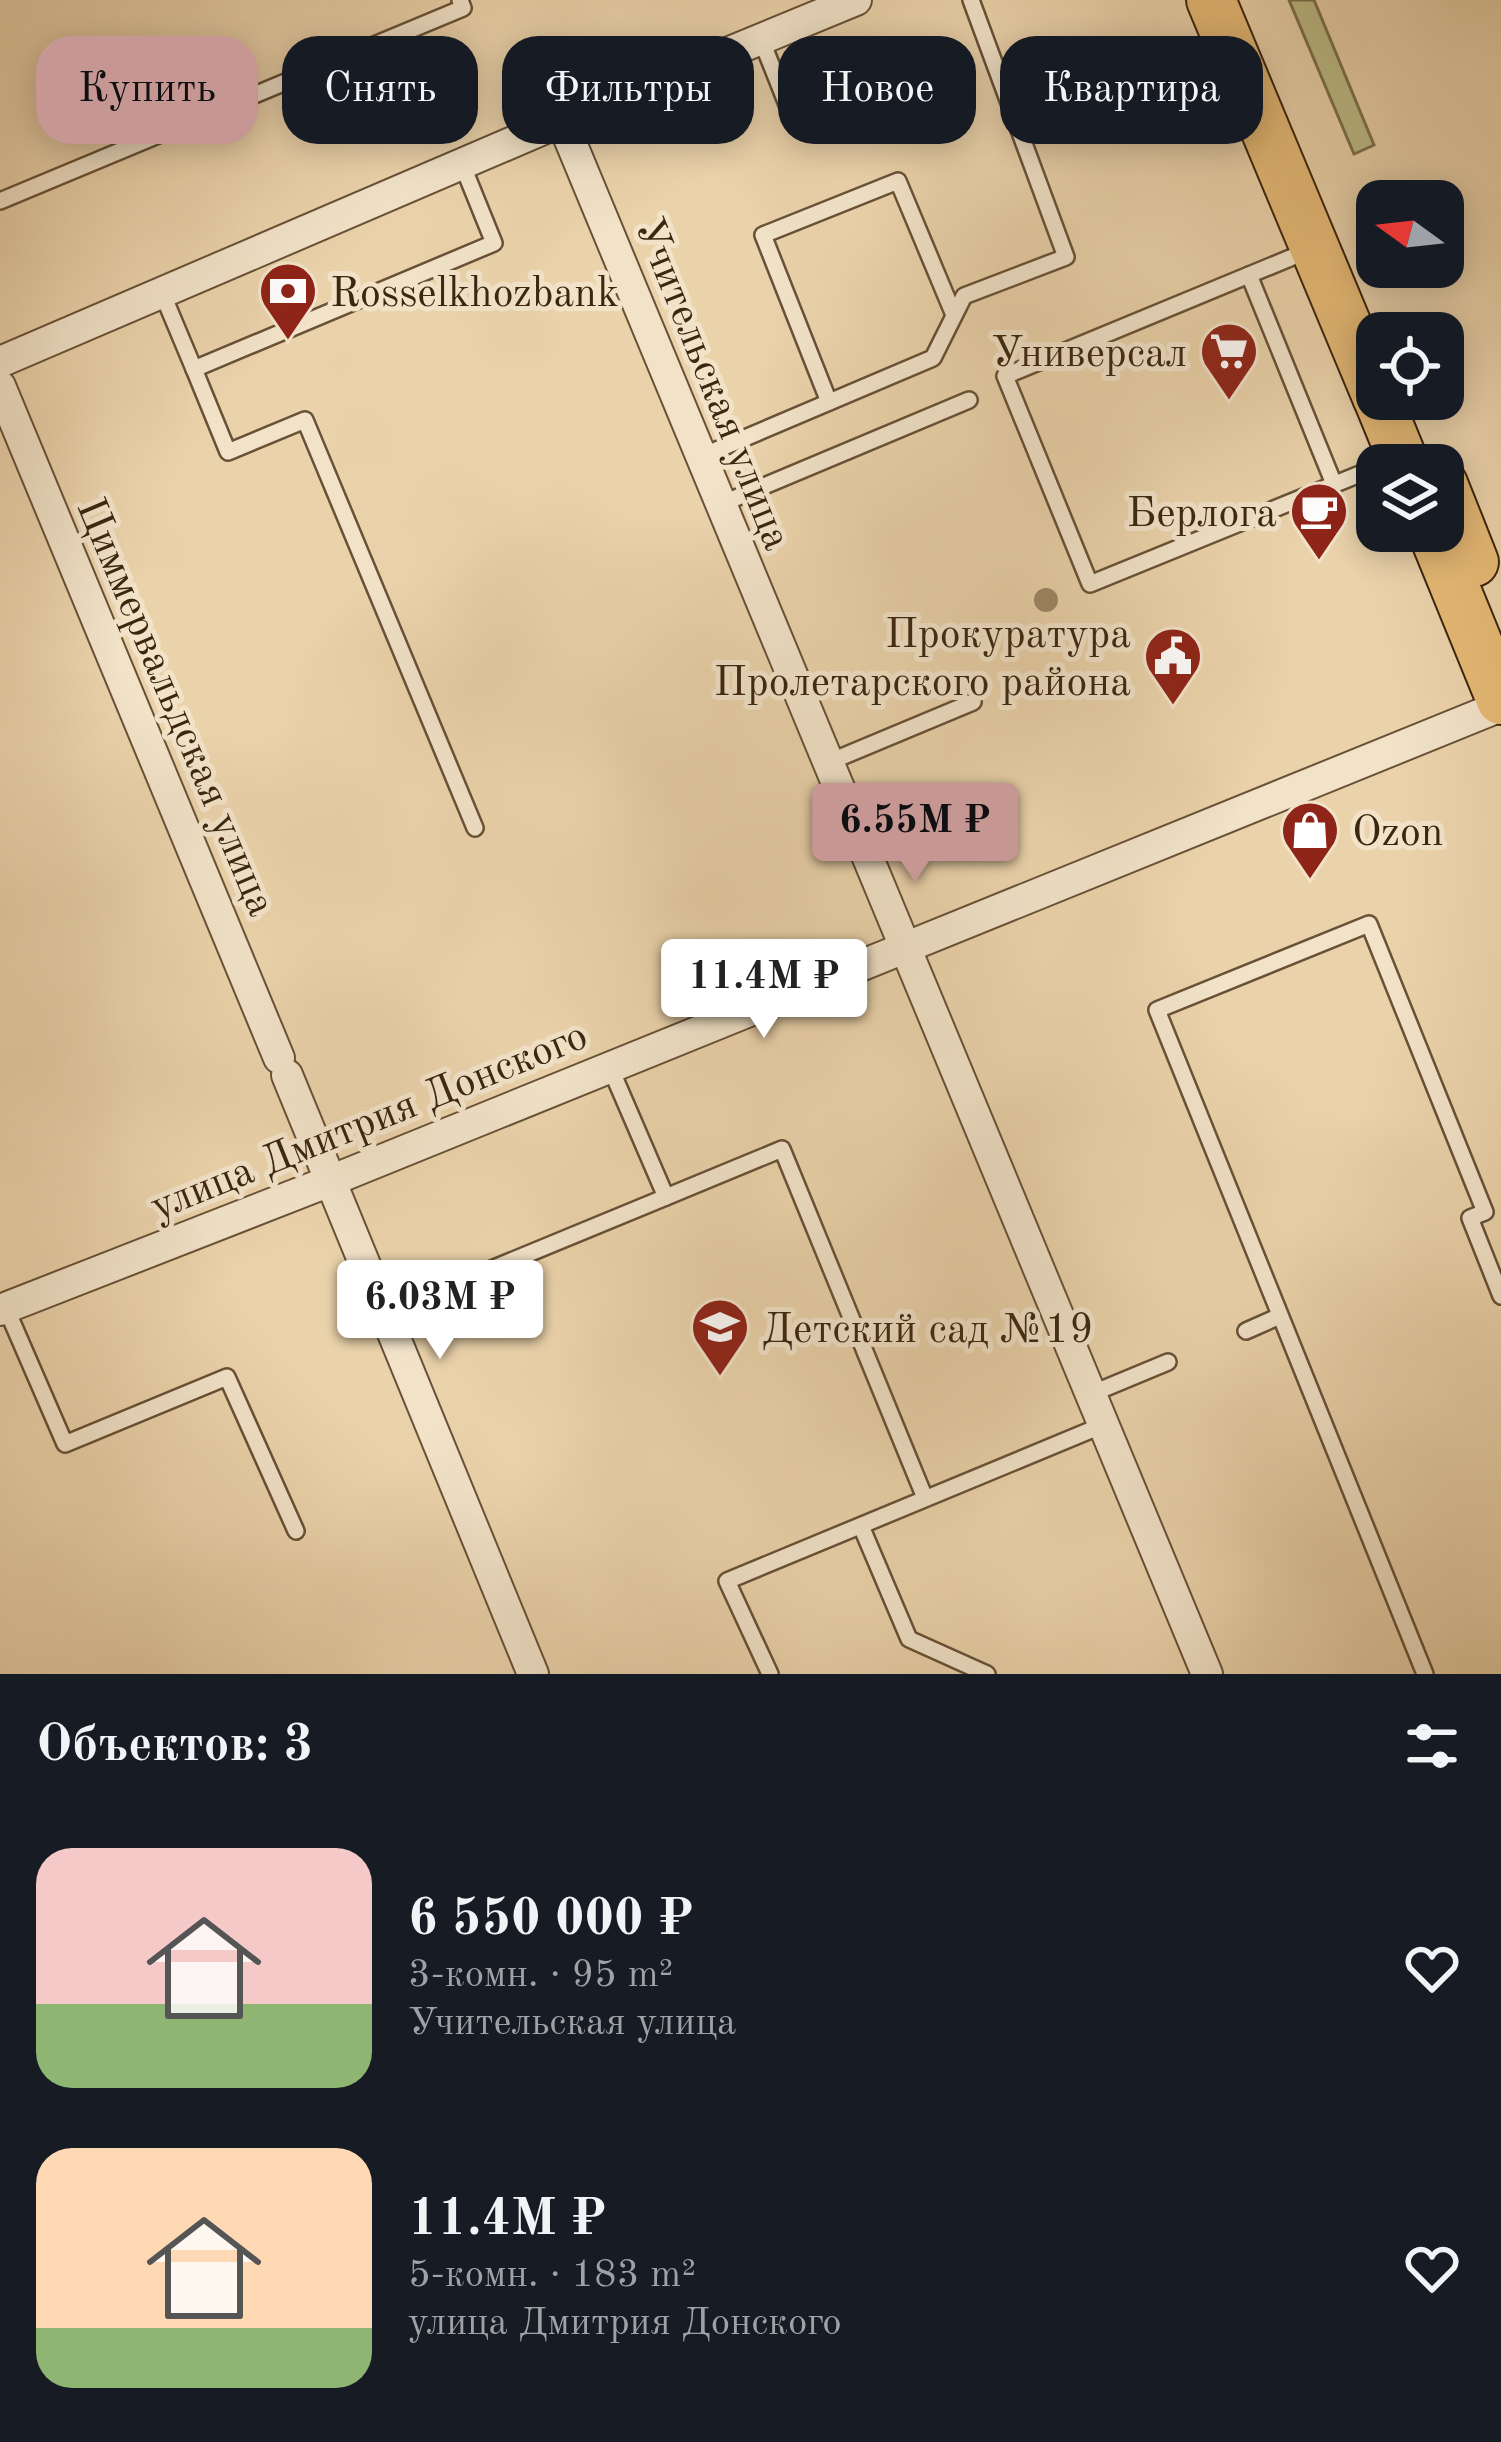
<!DOCTYPE html>
<html lang="ru">
<meta charset="utf-8">
<style>
:root{--surface:#171b24;--page:#20242c;--text:#f1f3f6;--muted:#9ea1a6;--accent:#c59692}
body{margin:0;font-family:"Old Standard TT",serif;background:var(--page);color:var(--text);height:100vh;display:flex;flex-direction:column;font-size:45px;white-space:nowrap}
*{box-sizing:border-box;margin:0}
p{font-size:39px;color:var(--muted)}
.icon{flex:none;width:66px;height:66px;fill:none;stroke:currentColor;stroke-width:2;stroke-linecap:round;stroke-linejoin:round}
.map{position:relative;height:1674px;overflow:hidden}
.side{display:flex;flex-direction:column;background:var(--surface);flex:1}
.side>*{flex:none}
.banner{position:absolute;left:36px;top:36px;width:1431px;height:108px;display:flex;gap:24px}
.needle{width:78px;rotate:285deg}
.controls{position:absolute;left:1356px;top:180px;display:grid;gap:24px}
.controls a{display:grid;place-items:center;width:108px;height:108px;border-radius:24px;background:var(--surface);box-shadow:0 6px 30px #0003;font-size:60px}
.price{position:absolute;translate:-50% -102px;padding:0 27px;border-radius:12px;background:#fff;color:#222;font-size:39px;line-height:78px;filter:drop-shadow(0 3px 6px #0008)}
.price::after{content:'';position:absolute;left:50%;top:72px;width:36px;height:27px;margin-left:-18px;background:inherit;clip-path:polygon(0 0,100% 0,50% 100%)}
.price.on{background:var(--accent);color:#111}
ul{padding:0;list-style:none}
li{display:flex;align-items:center;gap:36px;height:300px;padding:0 36px}
li span{display:grid;place-items:center;flex:none;width:336px;height:240px;border-radius:36px;color:#555}
li>.icon{margin-inline-start:auto}
span .icon{width:144px;height:144px;fill:#fffc;stroke-width:1}
li b{font-size:51px}
h2{display:flex;justify-content:space-between;align-items:center;height:144px;padding:0 36px;font-size:51px}
.pill{padding:0 42px;border-radius:36px;background:var(--surface);box-shadow:0 6px 30px #0003;font-size:42px;line-height:108px}
.pill.on{background:var(--accent);color:#111}
.map>svg:first-child{display:block}
</style>
<div class="map">
<svg width="1501" height="1674" viewBox="0 0 1501 1674">
<rect width="100%" height="100%" fill="#ead2aa"/>
<filter id="stains"><feTurbulence type="fractalNoise" baseFrequency=".00167" numOctaves="4"/><feColorMatrix values="0 0 0 0 .2 0 0 0 0 .09 0 0 0 0 .02 0 0 0 .5 -.17"/></filter>
<radialGradient id="worn" r=".72"><stop offset=".6" stop-color="#630" stop-opacity="0"/><stop offset="1" stop-color="#630" stop-opacity=".3"/></radialGradient>
<polygon fill="#babb87" stroke="#7b704c" stroke-width="3" points="1289,0 1314,0 1374,145 1354,154"/>
<g fill="none" stroke-linecap="round" stroke-linejoin="round">
<g stroke="#685136" stroke-width="20">
<g id="service">
<polyline points="761,39 788,107"/>
<polyline points="0,201 463,8 460,0"/>
<polyline points="1307,251 1005,376 1090,584 1377,467"/>
<polyline points="1249,275 1334,484"/>
<polyline points="163,295 194,369 494,243 462,164"/>
<polyline points="194,369 228,452 305,420 475,828"/>
<polyline points="829,402 763,235 898,181 954,315"/>
<polyline points="700,457 933,358 964,296 1066,257 971,0"/>
<polyline points="719,505 969,400"/>
<polyline points="827,763 973,702"/>
<polyline points="666,1197 782,1149 925,1498"/>
<polyline points="6,1308 65,1444 227,1377 296,1531"/>
<polyline points="385,1313 666,1197 610,1067"/>
<polyline points="1246,1331 1280,1316"/>
<polyline points="1091,1394 1168,1362"/>
<polyline points="861,1526 909,1639 987,1674"/>
<polyline points="770,1674 727,1581 1103,1425"/>
<polyline points="1425,1674 1157,1010 1369,924 1485,1212 1470,1218 1501,1296"/>
</g>
</g>
<g stroke="#685136" stroke-width="34">
<g id="minor">
<polyline points="562,121 1207,1674"/>
<polyline points="0,362 562,121 856,0"/>
<polyline points="0,386 279,1058"/>
<polyline points="287,1075 533,1674"/>
<polyline points="0,1310 330,1181 1501,706"/>
</g>
</g>
<g stroke="#3c2610" stroke-width="52">
<g id="primary">
<polyline points="1211,0 1377,397"/>
<polyline points="1378,399 1405,465"/>
<polyline points="1443,484 1474,562"/>
<polyline points="1432,531 1501,700"/>
</g>
</g>
<use href="#service" stroke="#f1e2c8" stroke-width="15"/>
<use href="#minor" stroke="#f1e2c8" stroke-width="30"/>
<use href="#primary" stroke="#e5b975" stroke-width="48"/>
</g>
<circle fill="#9c8866" cx="1046" cy="600" r="12"/>
<defs>
<g id="bank-pin" transform="scale(3)"><path d="M0 17L-7.5 6A9.5 9.5 0 1 1 7.5 6Z" fill="#8f2418" stroke="#f1e2c8"/><path d="M-6-4H6V4H-6ZM0-2.3a2.3 2.3 0 1 0 0 4.6a2.3 2.3 0 1 0 0-4.6Z" fill="#fff"/></g>
<g id="supermarket-pin" transform="scale(3)"><path d="M0 17L-7.5 6A9.5 9.5 0 1 1 7.5 6Z" fill="#8f2418" stroke="#f1e2c8"/><path d="M-6-5.5h2.5l.6 2H6L4.5 2H-2.5L-4.4-4H-6ZM-1.5 3.2a1.3 1.3 0 1 0 .1 0ZM3 3.2a1.3 1.3 0 1 0 .1 0Z" fill="#fff"/></g>
<g id="cafe-pin" transform="scale(3)"><path d="M0 17L-7.5 6A9.5 9.5 0 1 1 7.5 6Z" fill="#8f2418" stroke="#f1e2c8"/><path d="M-5.5-4.5H6V0H3Q3 3.5 0 3.5H-2.5Q-5.5 3.5-5.5 0ZM3-3.2v2h1.7v-2ZM-6 4.5H4V6H-6Z" fill="#fff"/></g>
<g id="civic-pin" transform="scale(3)"><path d="M0 17L-7.5 6A9.5 9.5 0 1 1 7.5 6Z" fill="#8f2418" stroke="#f1e2c8"/><path d="M-.6-6.5H3V-4.5H.6V-3L4-1V1h2V6H-6V1h2V-1L-.6-3ZM-1.2 2.5V6h2.4V2.5Z" fill="#fff"/></g>
<g id="shop-pin" transform="scale(3)"><path d="M0 17L-7.5 6A9.5 9.5 0 1 1 7.5 6Z" fill="#8f2418" stroke="#f1e2c8"/><path d="M-5-2.5h2.3a2.7 3.5 0 0 1 5.4 0H5L5.5 6h-11ZM-1.5-2.5h3a1.5 2.3 0 0 0-3 0Z" fill="#fff"/></g>
<g id="school-pin" transform="scale(3)"><path d="M0 17L-7.5 6A9.5 9.5 0 1 1 7.5 6Z" fill="#8f2418" stroke="#f1e2c8"/><path d="M0-5L7-2L0 1L-7-2ZM-4 1L0 2.5L4 1V4Q0 6-4 4Z" fill="#fff"/></g>
</defs>
<g fill-rule="evenodd">
<use href="#bank-pin" x="288" y="291"/>
<use href="#supermarket-pin" x="1229" y="351"/>
<use href="#cafe-pin" x="1319" y="511"/>
<use href="#civic-pin" x="1173" y="656"/>
<use href="#shop-pin" x="1310" y="830"/>
<use href="#school-pin" x="720" y="1327"/>
</g>
<g text-anchor="middle" stroke-width="10" stroke-linejoin="round" paint-order="stroke">
<g font-size="42" fill="#3c2610" stroke="#f1e2c8" text-anchor="start">
<text x="330" y="306">Rosselkhozbank</text>
<text x="1187" y="366" text-anchor="end">Универсал</text>
<text x="1277" y="526" text-anchor="end">Берлога</text>
<text x="1131" y="647" text-anchor="end">Прокуратура<tspan x="1131" dy="48">Пролетарского района</tspan></text>
<text x="1352" y="845">Ozon</text>
<text x="762" y="1342">Детский сад №19</text>
</g>
<g font-size="42" fill="#3c2610" stroke="#f1e2c8">
<text transform="translate(715 383) rotate(68)" y="15">Учительская улица</text>
<text transform="translate(178 706) rotate(67)" y="15">Циммервальдская улица</text>
<text transform="translate(368 1119) rotate(-22)" y="15">улица Дмитрия Донского</text>
</g>
</g>
<rect width="100%" height="100%" filter="url(#stains)"/>
<rect width="100%" height="100%" fill="url(#worn)"/>
</svg>
<div class="controls">
<a><svg class="needle" viewBox="-14 -14 28 28"><path d="M0-13l5 13h-10z" fill="#e53935"/><path d="M0 13l5-13h-10z" fill="#9ea1a6"/></svg></a>
<a><svg class="icon" aria-label="locate" viewBox="0 0 24 24"><circle cx="12" cy="12" r="6"/><path d="M12 2v4M12 18v4M2 12h4M18 12h4"/></svg></a>
<a><svg class="icon" aria-label="layers" viewBox="0 0 24 24"><path d="M12 4l9 5-9 5-9-5zM3 14l9 5 9-5"/></svg></a>
</div>
<b class="price on" style="left:915px;top:885px">6.55M ₽</b>
<b class="price" style="left:764px;top:1041px">11.4M ₽</b>
<b class="price" style="left:440px;top:1362px">6.03M ₽</b>
<div class="banner">
<a class="pill on">Купить</a>
<a class="pill">Снять</a>
<a class="pill">Фильтры</a>
<a class="pill">Новое</a>
<a class="pill">Квартира</a>
</div>
</div>
<section class="side">
<h2>Объектов: 3<svg class="icon" aria-label="filters" viewBox="0 0 24 24"><path d="M4 7h16M4 17h16"/><circle cx="9" cy="7" r="2"/><circle cx="15" cy="17" r="2"/></svg></h2>
<ul>
<li><span style="background:linear-gradient(#f6c9c9 65%,#8fb573 0)"><svg class="icon" aria-label="home" viewBox="0 0 24 24"><path d="M3 11l9-7 9 7M6 9v11h12V9"/></svg></span><div><b>6 550 000 ₽</b><p>3-комн. · 95 m²</p><p>Учительская улица</p></div><svg class="icon" aria-label="heart" viewBox="0 0 24 24"><path d="M12 20l-8-8c-3-5 5-10 8-4 3-6 11-1 8 4z"/></svg></li>
<li><span style="background:linear-gradient(#ffd9b3 75%,#8fb573 0)"><svg class="icon" aria-label="home" viewBox="0 0 24 24"><path d="M3 11l9-7 9 7M6 9v11h12V9"/></svg></span><div><b>11.4M ₽</b><p>5-комн. · 183 m²</p><p>улица Дмитрия Донского</p></div><svg class="icon" aria-label="heart" viewBox="0 0 24 24"><path d="M12 20l-8-8c-3-5 5-10 8-4 3-6 11-1 8 4z"/></svg></li>
</ul>
</section>
